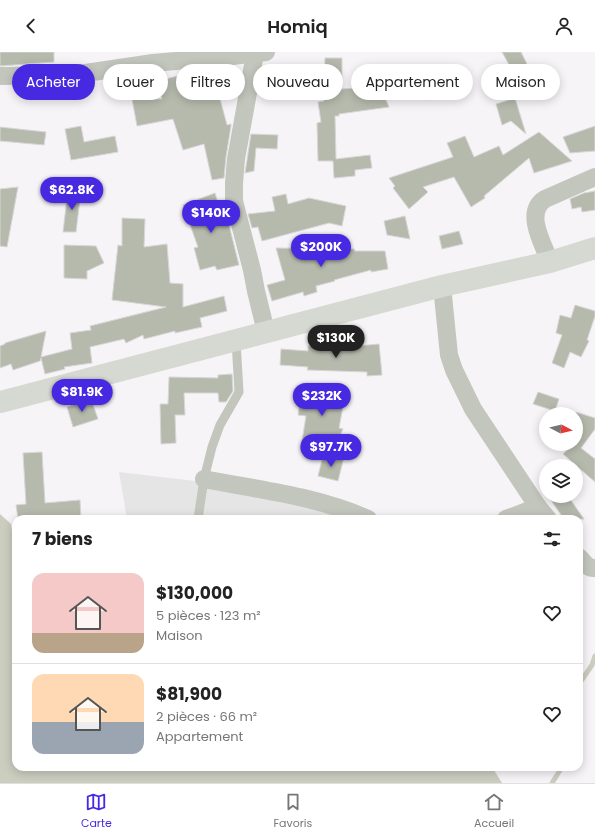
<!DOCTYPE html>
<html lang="fr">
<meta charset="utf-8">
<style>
:root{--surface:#fff;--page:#f6f6f6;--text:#222;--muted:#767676;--line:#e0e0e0;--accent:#4829e2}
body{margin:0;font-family:Poppins,sans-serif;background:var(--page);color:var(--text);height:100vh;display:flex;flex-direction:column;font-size:15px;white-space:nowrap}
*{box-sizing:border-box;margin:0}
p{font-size:13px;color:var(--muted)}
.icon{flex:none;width:22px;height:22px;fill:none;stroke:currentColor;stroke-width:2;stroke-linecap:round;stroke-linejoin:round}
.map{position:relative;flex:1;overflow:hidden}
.drawer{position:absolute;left:12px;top:463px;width:571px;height:256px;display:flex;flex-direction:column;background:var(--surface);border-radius:12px;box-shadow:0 2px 10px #0003}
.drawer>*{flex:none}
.hud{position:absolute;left:12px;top:12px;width:571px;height:36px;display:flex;gap:8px}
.needle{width:26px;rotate:97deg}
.fabs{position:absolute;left:539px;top:355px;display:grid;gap:8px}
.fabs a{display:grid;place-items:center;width:44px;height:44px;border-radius:50%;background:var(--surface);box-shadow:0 2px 10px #0003;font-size:20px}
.price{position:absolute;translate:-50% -34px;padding:0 9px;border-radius:14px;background:var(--accent);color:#fff;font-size:13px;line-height:26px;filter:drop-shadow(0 1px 2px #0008)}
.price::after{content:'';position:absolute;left:50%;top:24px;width:12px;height:9px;margin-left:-6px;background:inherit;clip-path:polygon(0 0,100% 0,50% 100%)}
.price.selected{background:#222;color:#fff}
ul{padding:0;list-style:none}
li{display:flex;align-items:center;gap:12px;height:100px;padding:0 20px}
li+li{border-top:1px solid var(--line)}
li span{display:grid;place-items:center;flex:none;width:112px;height:80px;border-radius:12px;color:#555}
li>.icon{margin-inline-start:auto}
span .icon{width:48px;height:48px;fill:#fffc;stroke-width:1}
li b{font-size:17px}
h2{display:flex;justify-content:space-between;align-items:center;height:48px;padding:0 20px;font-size:17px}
.tag{padding:0 14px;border-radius:18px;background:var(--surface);box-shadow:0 2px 10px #0003;font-size:14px;line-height:36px}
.tag.selected{background:var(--accent);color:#fff}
header{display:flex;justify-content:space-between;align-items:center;height:52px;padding:0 20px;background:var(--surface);font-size:18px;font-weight:600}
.dock{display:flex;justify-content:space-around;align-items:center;height:56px;border-top:1px solid var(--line);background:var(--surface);font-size:11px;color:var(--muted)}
.dock a{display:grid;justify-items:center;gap:2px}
.dock .selected{color:var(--accent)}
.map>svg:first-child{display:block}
</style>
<header><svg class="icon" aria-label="back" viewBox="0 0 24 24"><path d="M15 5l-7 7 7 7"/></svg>Homiq<svg class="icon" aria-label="person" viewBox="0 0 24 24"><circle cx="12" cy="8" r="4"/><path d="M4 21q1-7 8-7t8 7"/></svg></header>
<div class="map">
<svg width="595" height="731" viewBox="0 0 595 731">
<rect width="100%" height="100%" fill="#f7f4f7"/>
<polygon fill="#e6e5e5" points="119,420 204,430 354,467 127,467"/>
<polygon fill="#cbcdbf" points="0,462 11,472 16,503 16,715 492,715 502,731 0,731"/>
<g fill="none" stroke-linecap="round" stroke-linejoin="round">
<g stroke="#cbcdbf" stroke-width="5">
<polyline points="579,632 592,613 595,604"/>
<polyline points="552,731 562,715"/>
</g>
</g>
<g fill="#b6baad" stroke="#d8d6d8">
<polygon points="0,0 54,0 54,10 0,14"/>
<polygon points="502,0 521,0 532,22 517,27"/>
<polygon points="325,6 342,6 342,37 385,34 386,48 389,55 339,62 339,64 335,64 336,107 370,103 372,116 355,118 355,124 334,126 333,109 318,109 317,71 321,70 318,50 324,49"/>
<polygon points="450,14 460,35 429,48 422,22"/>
<polygon points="186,22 206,22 206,27 224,24 227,42 219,43 227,73 231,72 231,74 226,105 224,126 212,128 204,92 183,98 173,67 137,74 132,47 162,47 157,29"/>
<polygon points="282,22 281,40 260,42 262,23"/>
<polygon points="515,46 526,82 511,69 502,73 496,52"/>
<polygon points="81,74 84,90 115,84 118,100 71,108 65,77"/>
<polygon points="595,74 595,99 570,101 563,85"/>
<polygon points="0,75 46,80 44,93 0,89"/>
<polygon points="539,80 572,109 534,121 529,106 484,144 485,146 471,155 454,125 423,135 428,140 409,157 393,136 395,134 389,126 453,105 447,91 465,84 474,105 499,94 503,103"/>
<polygon points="251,82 278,83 277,97 256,96 254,119 245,121"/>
<polygon points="18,135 7,195 0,194 0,137"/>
<polygon points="68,137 81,139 76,180 63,180"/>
<polygon points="595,139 595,158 582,160 581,155 572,157 570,147 584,141"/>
<polygon points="215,141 223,167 227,165 239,213 217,218 215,214 200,218 194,196 198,195 183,153"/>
<polygon points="286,142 288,152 309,146 346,154 342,174 329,171 262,189 258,175 252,176 248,162 275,159 272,145"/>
<polygon points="405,164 410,187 387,183 384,169"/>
<polygon points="122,166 145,167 144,195 167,192 170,231 183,232 183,255 224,244 227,259 200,266 202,275 175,281 175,279 144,287 143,283 126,291 124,287 90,295 92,311 64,315 65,317 45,322 41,306 40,309 13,318 11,312 0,316 0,294 5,292 5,291 46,279 41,305 72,297 70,281 91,278 90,274 166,255 112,248 118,193 122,194"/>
<polygon points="459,179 463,192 442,197 439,184"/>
<polygon points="64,193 96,194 104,211 87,219 87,227 64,226"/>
<polygon points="276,196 354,197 355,199 385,199 388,217 371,220 371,218 334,228 335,229 316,234 317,240 304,244 303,240 272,249 267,233 285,228"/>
<polygon points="575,253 595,259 595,264 587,288 589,289 581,305 570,300 564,316 552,311 562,283 556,281 560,263 571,266"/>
<polygon points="379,292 382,323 367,324 367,320 307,318 308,315 280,313 281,297 308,299 308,294 331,294 331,293 357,294"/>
<polygon points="232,322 233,339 226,350 219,350 218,341 184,341 185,363 175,363 176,391 161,392 160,352 168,352 169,325 218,326 218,323"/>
<polygon points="306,336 345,344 339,376 343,377 335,394 302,389 306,364 298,363 301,342 305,343"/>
<polygon points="538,340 559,347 555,359 533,352"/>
<polygon points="91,347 98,367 73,375 67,355"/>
<polygon points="576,360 595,366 595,377 581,396 595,407 595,430 563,402 574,392 576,392"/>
<polygon points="42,400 45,451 80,448 81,467 18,467 16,453 26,452 23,401"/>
<polygon points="323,404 344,405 338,429 318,424"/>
<polygon points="548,444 568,444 584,467 564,467"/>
</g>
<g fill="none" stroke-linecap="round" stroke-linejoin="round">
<polyline stroke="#c2c6bd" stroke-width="9" points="198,467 204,427 212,395 220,373 239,340 236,289"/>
<g stroke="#c2c6bd" stroke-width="18">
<polyline points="255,2 236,107 234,131 234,149 252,218 256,239 266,280"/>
<polyline points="0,24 72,23 153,11 232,4 266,0"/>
<path d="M550,210C543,192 524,160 545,147L595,125"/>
<polyline points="442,234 449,303 454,318 473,357 538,455 548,467"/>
<path d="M204,427C259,438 317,444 368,467"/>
<polyline points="506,467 538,455"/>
<path d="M579,505C584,510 587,517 595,516"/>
</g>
<polyline stroke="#d6d9d2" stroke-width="22" points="0,350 442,234 550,210 595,196"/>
</g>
</svg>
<div class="fabs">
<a><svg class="needle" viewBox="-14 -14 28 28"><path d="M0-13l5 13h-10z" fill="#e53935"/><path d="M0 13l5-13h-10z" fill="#767676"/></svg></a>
<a><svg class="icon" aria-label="layers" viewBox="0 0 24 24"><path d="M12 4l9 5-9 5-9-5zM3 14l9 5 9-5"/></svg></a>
</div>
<b class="price" style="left:72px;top:159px">$62.8K</b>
<b class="price" style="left:211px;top:182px">$140K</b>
<b class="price" style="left:321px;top:216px">$200K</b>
<b class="price selected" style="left:336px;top:307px">$130K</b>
<b class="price" style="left:82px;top:361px">$81.9K</b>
<b class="price" style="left:322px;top:365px">$232K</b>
<b class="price" style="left:331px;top:416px">$97.7K</b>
<div class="hud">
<a class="tag selected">Acheter</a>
<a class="tag">Louer</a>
<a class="tag">Filtres</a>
<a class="tag">Nouveau</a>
<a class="tag">Appartement</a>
<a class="tag">Maison</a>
</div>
<section class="drawer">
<h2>7 biens<svg class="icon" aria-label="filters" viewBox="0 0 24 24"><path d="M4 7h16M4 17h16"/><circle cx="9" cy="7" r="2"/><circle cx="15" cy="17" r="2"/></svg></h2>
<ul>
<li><span style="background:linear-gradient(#f6c9c9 75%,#b9a48a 0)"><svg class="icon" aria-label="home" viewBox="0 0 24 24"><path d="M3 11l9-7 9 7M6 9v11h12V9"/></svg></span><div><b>$130,000</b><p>5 pièces · 123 m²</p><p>Maison</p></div><svg class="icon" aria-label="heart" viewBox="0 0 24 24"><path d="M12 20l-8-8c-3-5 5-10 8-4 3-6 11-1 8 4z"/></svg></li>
<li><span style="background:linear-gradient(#ffd9b3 60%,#9aa5b1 0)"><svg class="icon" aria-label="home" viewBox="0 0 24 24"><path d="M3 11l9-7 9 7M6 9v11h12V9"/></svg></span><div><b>$81,900</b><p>2 pièces · 66 m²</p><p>Appartement</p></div><svg class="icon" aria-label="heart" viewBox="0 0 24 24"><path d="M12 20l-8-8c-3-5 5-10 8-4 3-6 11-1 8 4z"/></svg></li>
</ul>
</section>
</div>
<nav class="dock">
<a class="selected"><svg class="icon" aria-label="map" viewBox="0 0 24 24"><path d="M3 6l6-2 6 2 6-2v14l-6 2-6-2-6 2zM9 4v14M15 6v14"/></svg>Carte</a>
<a><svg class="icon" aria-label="saved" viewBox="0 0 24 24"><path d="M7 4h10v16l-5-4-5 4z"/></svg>Favoris</a>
<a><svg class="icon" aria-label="home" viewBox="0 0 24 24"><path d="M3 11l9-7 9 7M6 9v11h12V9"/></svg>Accueil</a>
</nav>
